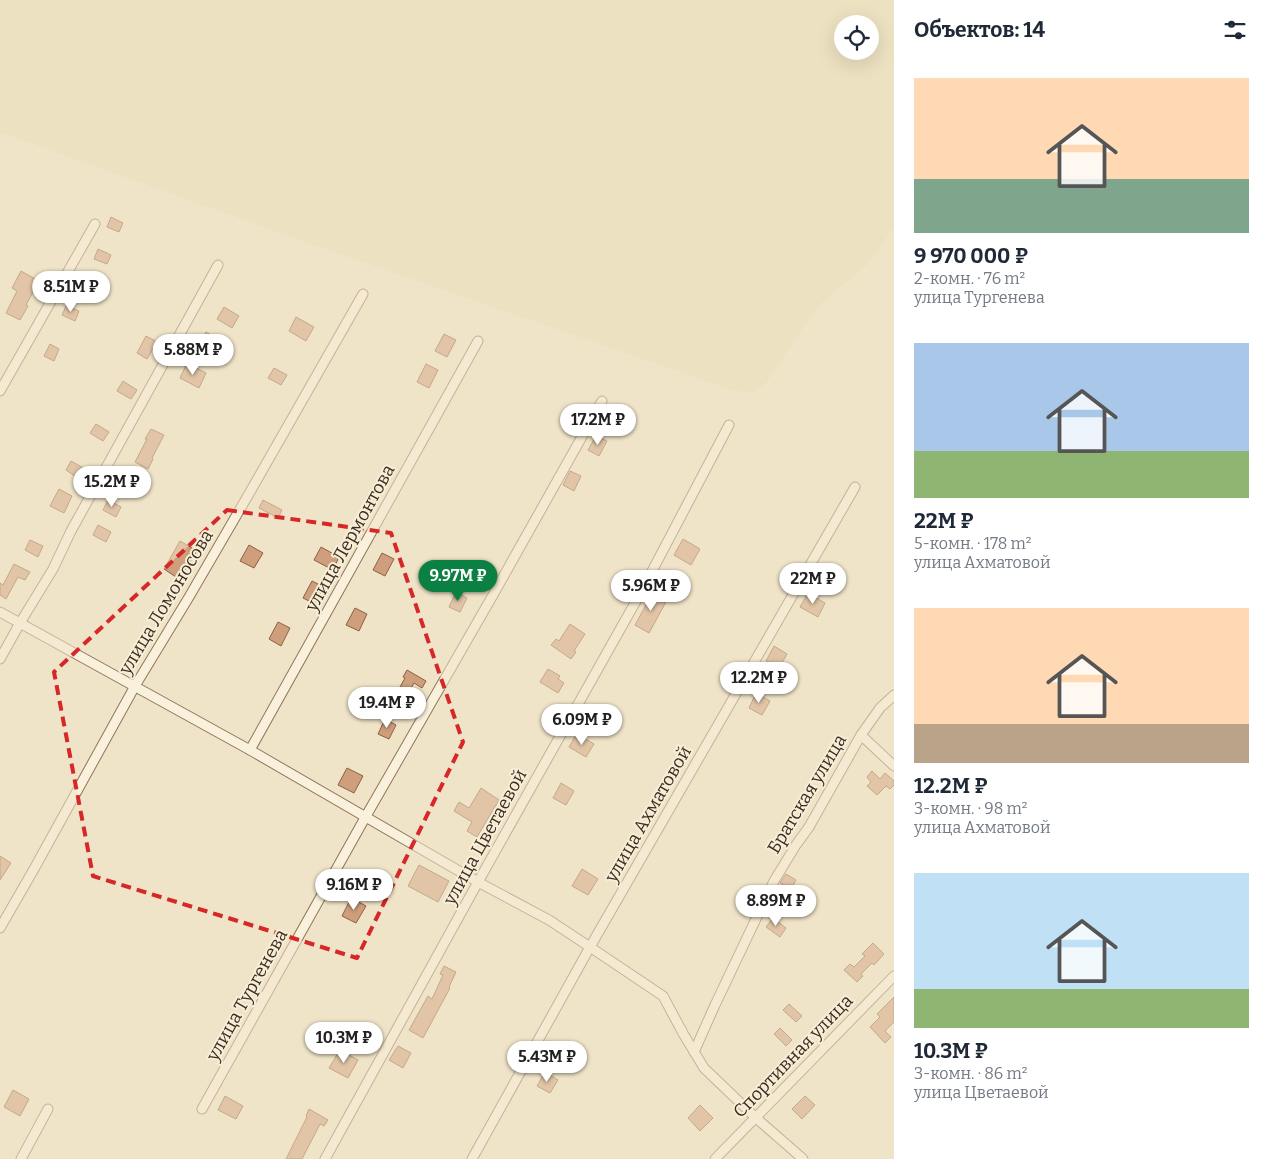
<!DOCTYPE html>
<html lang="ru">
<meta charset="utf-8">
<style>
:root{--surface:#fff;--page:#f2f2f3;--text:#1f2937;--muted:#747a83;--accent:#0b8043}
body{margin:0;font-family:Bitter,serif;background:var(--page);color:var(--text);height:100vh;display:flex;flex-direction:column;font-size:19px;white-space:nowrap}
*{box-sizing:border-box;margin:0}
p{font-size:16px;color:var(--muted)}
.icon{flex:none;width:28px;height:28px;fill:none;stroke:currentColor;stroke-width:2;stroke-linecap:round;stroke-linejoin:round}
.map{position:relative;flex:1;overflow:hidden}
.sheet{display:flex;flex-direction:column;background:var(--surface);width:375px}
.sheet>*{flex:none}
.fabs{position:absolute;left:834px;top:15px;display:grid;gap:10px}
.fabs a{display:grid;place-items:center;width:45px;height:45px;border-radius:50%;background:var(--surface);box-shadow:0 5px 20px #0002;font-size:25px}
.price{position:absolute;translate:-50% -42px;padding:0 11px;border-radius:18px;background:#fff;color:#222;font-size:16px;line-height:32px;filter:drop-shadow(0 1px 2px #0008)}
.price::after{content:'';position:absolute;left:50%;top:30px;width:15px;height:11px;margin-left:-8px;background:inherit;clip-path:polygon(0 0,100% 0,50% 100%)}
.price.selected{background:var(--accent);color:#fff}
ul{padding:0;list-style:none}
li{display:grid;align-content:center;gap:10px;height:265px;padding:0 20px}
li span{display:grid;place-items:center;height:155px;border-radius:0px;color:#555}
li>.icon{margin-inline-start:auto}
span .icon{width:90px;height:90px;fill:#fffc;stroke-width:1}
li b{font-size:21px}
h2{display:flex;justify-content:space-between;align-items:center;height:60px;padding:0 20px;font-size:21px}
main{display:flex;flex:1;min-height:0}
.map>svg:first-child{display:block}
</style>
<main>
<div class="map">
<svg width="894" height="1159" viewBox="0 0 894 1159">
<rect width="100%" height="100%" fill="#f0e4c8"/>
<path fill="#e6deb5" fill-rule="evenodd" d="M0,0H894V227L869,263L818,306L766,383L754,392L735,391L305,242L0,132ZM842,24H870V51H842Z"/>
<g fill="#cf9f7d" stroke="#8d5f41">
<polygon points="111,217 123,223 119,232 107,227"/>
<polygon points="98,249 111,255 107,264 94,259"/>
<polygon points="21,271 39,281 26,305 28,306 20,320 6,313 17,291 12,288"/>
<polygon points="66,306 79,311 75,321 62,315"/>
<polygon points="224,307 239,316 232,328 217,319"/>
<polygon points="296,317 314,327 306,341 289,331"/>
<polygon points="206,332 221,341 214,353 199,344"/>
<polygon points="444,334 456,340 447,357 435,351"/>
<polygon points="146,336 157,342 147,359 137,353"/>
<polygon points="50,344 59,349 54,361 44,356"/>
<polygon points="187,363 206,373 199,388 180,378"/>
<polygon points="426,364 438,370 429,388 417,382"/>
<polygon points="274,368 287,375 281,385 268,378"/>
<polygon points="123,381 137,390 131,399 117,391"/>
<polygon points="96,424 109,432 103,441 90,433"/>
<polygon points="151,429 164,435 152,458 153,459 148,469 135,462 147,439 145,439"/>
<polygon points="596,436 607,441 599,456 588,450"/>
<polygon points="71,461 85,469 79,479 66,470"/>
<polygon points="570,471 581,476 574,491 563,485"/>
<polygon points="59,489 72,496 64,513 50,506"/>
<polygon points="108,500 121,507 116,517 103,510"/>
<polygon points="263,500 282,510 278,518 259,508"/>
<polygon points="98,525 111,532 106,542 93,535"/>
<polygon points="683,539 700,549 691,565 674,555"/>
<polygon points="30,540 43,546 38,557 25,550"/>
<polygon points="180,541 197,551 179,579 164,569"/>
<polygon points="249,545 263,553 254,568 240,561"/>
<polygon points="321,547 339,557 333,570 314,560"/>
<polygon points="382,553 394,559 385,576 373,570"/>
<polygon points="14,564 30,572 25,580 18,577 6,599 0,595 0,583 3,585"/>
<polygon points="312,581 324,587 315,604 303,598"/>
<polygon points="456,592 467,598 460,612 449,607"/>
<polygon points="653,592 667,600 649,633 635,625"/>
<polygon points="808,593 825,603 818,617 800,607"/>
<polygon points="355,608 367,614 359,631 346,625"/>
<polygon points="278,622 290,628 281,646 269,639"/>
<polygon points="570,624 585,634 574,651 576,652 571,659 551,645 556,639 559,641"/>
<polygon points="774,646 787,654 779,668 766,661"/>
<polygon points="548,669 560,676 558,679 564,683 558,693 540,682"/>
<polygon points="407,670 426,681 422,688 414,683 409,692 400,687 405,678 403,677"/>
<polygon points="756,693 770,701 762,715 749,708"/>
<polygon points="385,719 396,725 389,739 378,734"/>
<polygon points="575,737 583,741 584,738 594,744 586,757 569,747"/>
<polygon points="347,768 363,776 354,793 338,785"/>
<polygon points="872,771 880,779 885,773 894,781 894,785 890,789 886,786 877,795 867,786 871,782 867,777"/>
<polygon points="561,783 574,791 566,805 553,798"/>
<polygon points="481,788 499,800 477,837 467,831 472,822 454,811 459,802 469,808"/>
<polygon points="0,856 11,863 0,880"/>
<polygon points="419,865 449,881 438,902 408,886"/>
<polygon points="582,869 598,879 588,895 572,886"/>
<polygon points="786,874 796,880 791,889 780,883"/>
<polygon points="351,898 366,906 356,923 342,916"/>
<polygon points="773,902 785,909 780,918 768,912"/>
<polygon points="773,918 786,928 780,937 766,927"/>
<polygon points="873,943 884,954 874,965 872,963 861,974 863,976 857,982 844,970 850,964 854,967 865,956 862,954"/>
<polygon points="444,966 456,972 449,987 450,988 423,1038 409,1030 428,996 432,999 443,975 440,974"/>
<polygon points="894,997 894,1022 885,1031 891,1037 885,1043 870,1027 880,1017 877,1014"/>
<polygon points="789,1004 802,1016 796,1022 783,1010"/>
<polygon points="780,1028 792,1040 786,1046 774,1034"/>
<polygon points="398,1046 411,1053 403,1068 389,1060"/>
<polygon points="340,1050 358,1060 348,1078 329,1068"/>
<polygon points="545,1072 558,1080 550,1093 537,1086"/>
<polygon points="13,1090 29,1099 20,1116 4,1107"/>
<polygon points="225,1096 243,1106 236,1119 218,1110"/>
<polygon points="805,1096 815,1105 802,1119 792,1109"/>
<polygon points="700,1105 713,1118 700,1131 688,1118"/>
<polygon points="309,1109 328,1120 324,1126 320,1124 302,1159 286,1159 307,1117 306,1116"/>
</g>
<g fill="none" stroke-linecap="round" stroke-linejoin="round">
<g stroke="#8d765c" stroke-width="11">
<g id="minor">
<polyline points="0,391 95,224"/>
<polyline points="0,612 250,750 478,882 549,920 590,947 663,996 684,1035 704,1068 755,1117 803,1159"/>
<polyline points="0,659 20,623 53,569 71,531 218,265"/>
<polyline points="861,735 894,766"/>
<polyline points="250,750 478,341"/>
<polyline points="0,928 34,869 135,686 189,597 250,492 363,294"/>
<polyline points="694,1052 715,1005 774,881 796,845 809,827 861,735 880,708 894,695"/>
<polyline points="202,1109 366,816 493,595 602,401"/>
<polyline points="21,1159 48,1109"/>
<polyline points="325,1159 478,882 640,594 729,425"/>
<polyline points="472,1159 590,947 855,487"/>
<polyline points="715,1159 894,976"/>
</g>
</g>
<use href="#minor" stroke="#faf1dc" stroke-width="9"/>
</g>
<path d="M0 0H894V1159H0ZM227,510L391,533L463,742L357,958L93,876L54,672Z" fill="#f0e4c8" fill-opacity=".55" fill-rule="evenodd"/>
<path fill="none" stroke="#d62828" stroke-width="4" stroke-dasharray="10 6" stroke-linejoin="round" d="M227,510L391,533L463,742L357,958L93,876L54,672Z"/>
<g text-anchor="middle" stroke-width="4" stroke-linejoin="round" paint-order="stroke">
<g font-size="18" fill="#3d2e20" stroke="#f7eed8">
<text transform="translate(350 538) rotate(-61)" y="6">улица Лермонтова</text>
<text transform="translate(166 602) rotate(-59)" y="6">улица Ломоносова</text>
<text transform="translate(807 794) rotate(-59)" y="6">Братская улица</text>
<text transform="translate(648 814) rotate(-60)" y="6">улица Ахматовой</text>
<text transform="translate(485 837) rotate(-61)" y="6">улица Цветаевой</text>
<text transform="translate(247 995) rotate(-61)" y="6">улица Тургенева</text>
<text transform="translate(793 1056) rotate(-46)" y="6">Спортивная улица</text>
</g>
</g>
</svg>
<div class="fabs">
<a><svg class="icon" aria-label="locate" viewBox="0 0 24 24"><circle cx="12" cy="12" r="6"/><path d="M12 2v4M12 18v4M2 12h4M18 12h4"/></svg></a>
</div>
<b class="price" style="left:71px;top:313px">8.51M ₽</b>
<b class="price" style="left:193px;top:376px">5.88M ₽</b>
<b class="price" style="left:598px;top:446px">17.2M ₽</b>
<b class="price" style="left:112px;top:508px">15.2M ₽</b>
<b class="price selected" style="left:458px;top:602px">9.97M ₽</b>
<b class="price" style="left:813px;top:605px">22M ₽</b>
<b class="price" style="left:651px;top:612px">5.96M ₽</b>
<b class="price" style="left:759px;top:704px">12.2M ₽</b>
<b class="price" style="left:387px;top:729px">19.4M ₽</b>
<b class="price" style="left:582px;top:746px">6.09M ₽</b>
<b class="price" style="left:354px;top:911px">9.16M ₽</b>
<b class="price" style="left:776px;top:927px">8.89M ₽</b>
<b class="price" style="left:344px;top:1064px">10.3M ₽</b>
<b class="price" style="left:547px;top:1083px">5.43M ₽</b>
</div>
<section class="sheet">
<h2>Объектов: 14<svg class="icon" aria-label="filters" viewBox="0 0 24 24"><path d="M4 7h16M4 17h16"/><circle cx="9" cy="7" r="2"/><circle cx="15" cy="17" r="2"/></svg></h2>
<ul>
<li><span style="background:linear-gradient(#ffd9b3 65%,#7fa58c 0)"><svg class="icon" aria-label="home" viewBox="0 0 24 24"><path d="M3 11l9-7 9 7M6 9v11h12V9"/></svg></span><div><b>9 970 000 ₽</b><p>2-комн. · 76 m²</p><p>улица Тургенева</p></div></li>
<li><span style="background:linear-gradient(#a9c7e8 70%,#8fb573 0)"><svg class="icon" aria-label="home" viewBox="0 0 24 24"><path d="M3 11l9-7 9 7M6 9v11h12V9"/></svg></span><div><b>22M ₽</b><p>5-комн. · 178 m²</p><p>улица Ахматовой</p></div></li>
<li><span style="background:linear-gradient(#ffd9b3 75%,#b9a48a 0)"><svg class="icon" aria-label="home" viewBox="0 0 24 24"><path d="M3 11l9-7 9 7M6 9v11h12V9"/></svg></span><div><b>12.2M ₽</b><p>3-комн. · 98 m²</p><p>улица Ахматовой</p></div></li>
<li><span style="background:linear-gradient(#bfe0f5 75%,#8fb573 0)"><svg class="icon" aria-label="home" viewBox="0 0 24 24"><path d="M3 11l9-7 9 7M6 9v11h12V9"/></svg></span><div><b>10.3M ₽</b><p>3-комн. · 86 m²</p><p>улица Цветаевой</p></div></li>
</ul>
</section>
</main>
